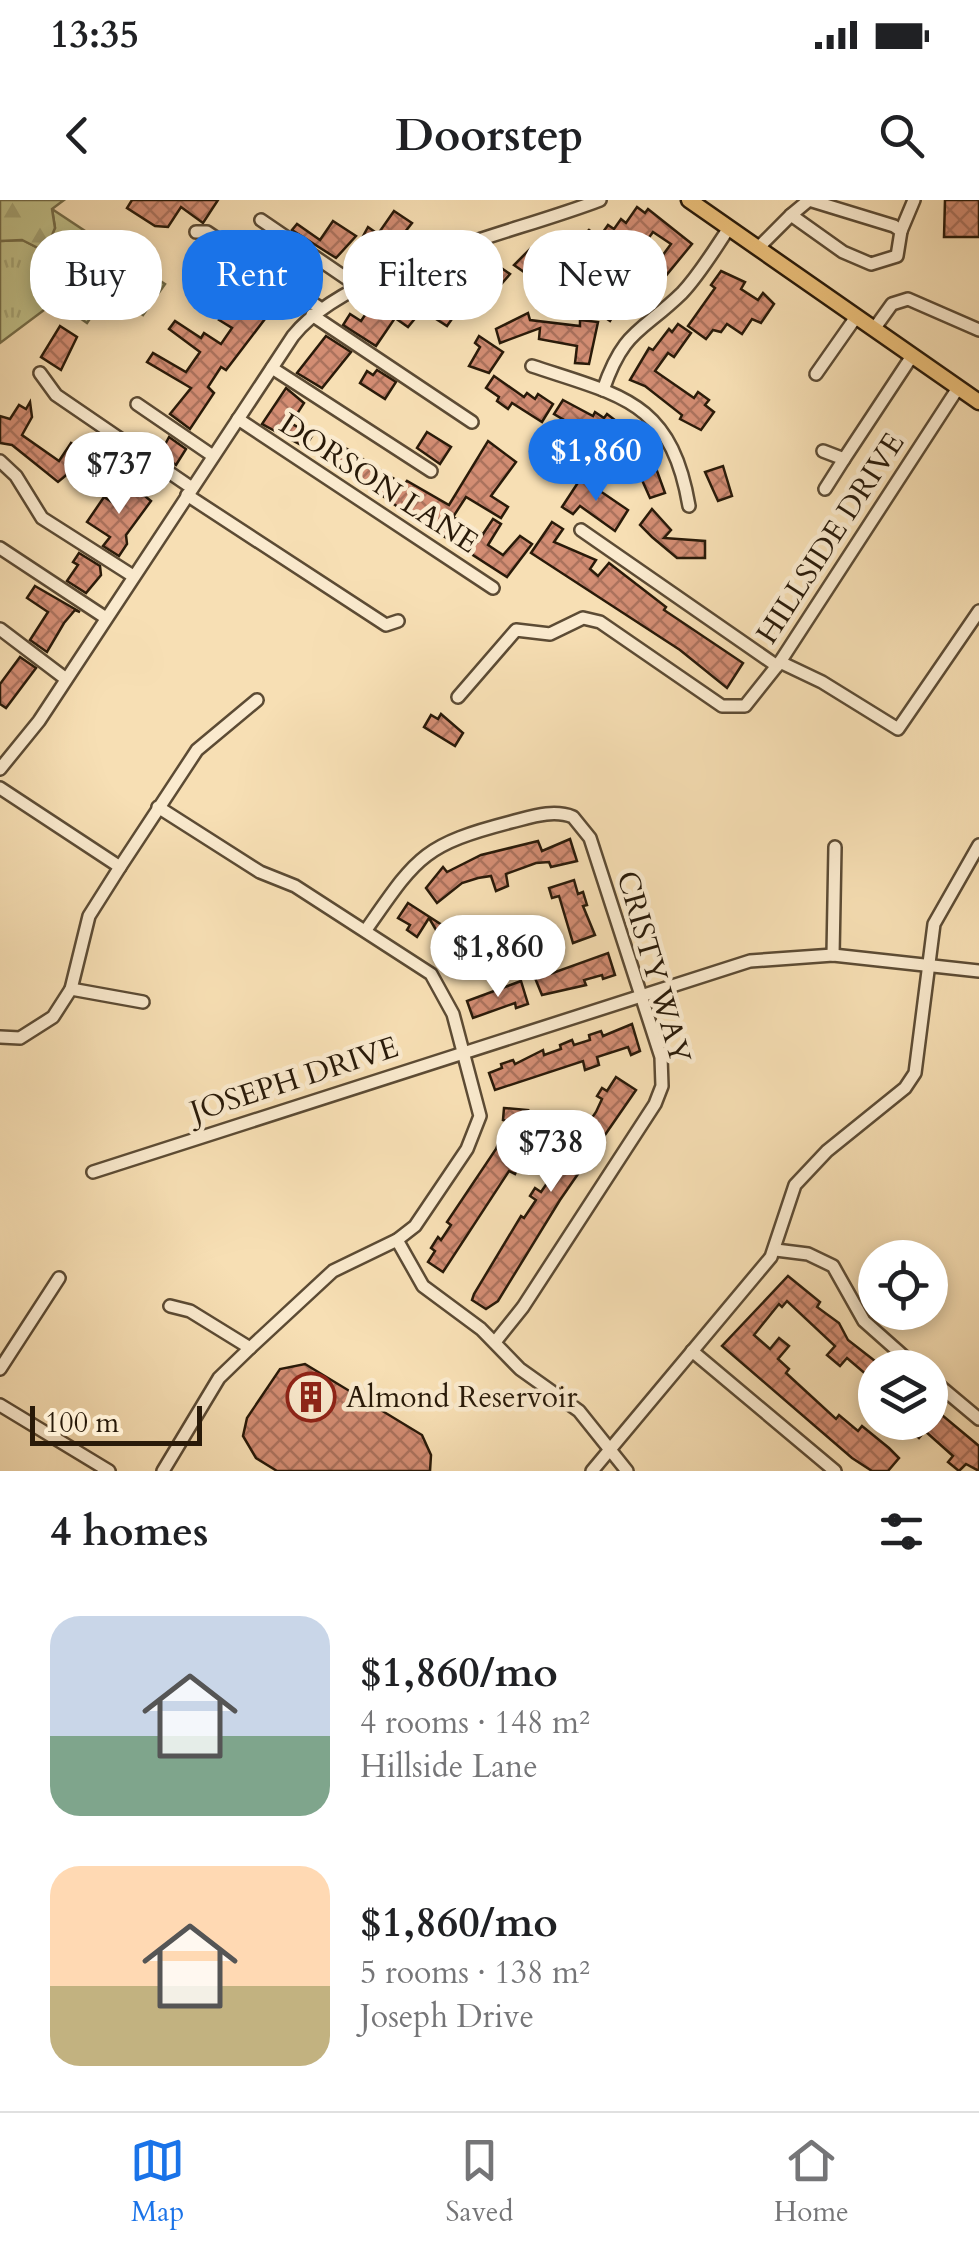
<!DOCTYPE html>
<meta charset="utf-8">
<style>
:root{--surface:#fff;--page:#f2f2f2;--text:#202124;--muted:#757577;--line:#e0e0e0;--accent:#1a73e8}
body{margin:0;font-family:Cardo,serif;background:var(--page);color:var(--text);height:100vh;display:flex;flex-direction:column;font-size:38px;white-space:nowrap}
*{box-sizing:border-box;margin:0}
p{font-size:32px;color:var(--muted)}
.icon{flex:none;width:55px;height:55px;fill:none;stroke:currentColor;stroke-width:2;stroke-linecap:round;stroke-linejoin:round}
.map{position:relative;height:1271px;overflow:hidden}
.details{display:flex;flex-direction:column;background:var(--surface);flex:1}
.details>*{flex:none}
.guide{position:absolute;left:30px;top:30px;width:920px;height:90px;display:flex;gap:20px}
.buttons{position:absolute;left:858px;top:1040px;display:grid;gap:20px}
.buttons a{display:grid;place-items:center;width:90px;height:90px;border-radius:50%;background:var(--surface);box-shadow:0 5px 15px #0003;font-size:50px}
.scale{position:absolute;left:30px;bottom:25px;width:172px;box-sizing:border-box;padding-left:10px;border:5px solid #291a09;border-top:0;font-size:28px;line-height:35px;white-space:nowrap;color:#291a09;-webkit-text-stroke:8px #faeace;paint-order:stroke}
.price{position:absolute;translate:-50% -85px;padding:0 22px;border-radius:35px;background:#fff;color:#222;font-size:32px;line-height:65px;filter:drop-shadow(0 2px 5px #0008)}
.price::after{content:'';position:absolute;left:50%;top:60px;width:30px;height:22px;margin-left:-15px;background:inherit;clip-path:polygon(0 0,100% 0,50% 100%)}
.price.selected{background:var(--accent);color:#fff}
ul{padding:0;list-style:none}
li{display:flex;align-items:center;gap:30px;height:250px;padding:0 50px}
li span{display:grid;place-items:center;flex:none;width:280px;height:200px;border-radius:30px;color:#555}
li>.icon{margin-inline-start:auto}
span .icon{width:120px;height:120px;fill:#fffc;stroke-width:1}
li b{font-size:42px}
h2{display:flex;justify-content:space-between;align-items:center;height:120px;padding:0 50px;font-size:42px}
.chip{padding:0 35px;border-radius:40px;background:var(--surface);box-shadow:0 5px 15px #0003;font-size:35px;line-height:90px}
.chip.selected{background:var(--accent);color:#fff}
.status{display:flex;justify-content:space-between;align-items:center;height:70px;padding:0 50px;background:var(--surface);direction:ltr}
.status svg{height:28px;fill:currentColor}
header{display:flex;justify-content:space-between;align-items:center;height:130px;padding:0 50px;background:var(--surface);font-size:45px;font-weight:800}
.dock{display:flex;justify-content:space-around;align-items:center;height:140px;border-top:2px solid var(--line);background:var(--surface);font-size:28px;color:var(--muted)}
.dock a{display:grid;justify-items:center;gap:5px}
.dock .selected{color:var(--accent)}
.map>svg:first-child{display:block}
</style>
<div class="status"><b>13:35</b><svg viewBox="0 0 49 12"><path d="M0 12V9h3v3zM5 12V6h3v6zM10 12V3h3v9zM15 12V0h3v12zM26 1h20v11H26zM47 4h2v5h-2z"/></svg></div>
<header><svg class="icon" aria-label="back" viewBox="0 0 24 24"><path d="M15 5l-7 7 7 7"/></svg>Doorstep<svg class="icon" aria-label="search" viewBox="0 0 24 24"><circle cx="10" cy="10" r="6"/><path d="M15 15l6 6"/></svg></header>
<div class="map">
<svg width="979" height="1271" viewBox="0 0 979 1271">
<defs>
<pattern id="grass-tufts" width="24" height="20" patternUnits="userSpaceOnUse" patternTransform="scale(2.5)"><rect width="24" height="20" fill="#c1c18a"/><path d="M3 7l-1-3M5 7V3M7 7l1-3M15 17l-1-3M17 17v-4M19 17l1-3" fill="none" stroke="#a6a576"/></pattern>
<pattern id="forest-firs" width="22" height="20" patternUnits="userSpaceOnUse" patternTransform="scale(2.5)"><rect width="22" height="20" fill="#c1c18a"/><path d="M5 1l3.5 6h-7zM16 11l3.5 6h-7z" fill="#a6a576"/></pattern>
<pattern id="building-cross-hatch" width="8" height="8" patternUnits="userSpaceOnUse" patternTransform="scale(2.5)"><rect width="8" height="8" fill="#d38d73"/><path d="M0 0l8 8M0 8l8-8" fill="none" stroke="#ab725d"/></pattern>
</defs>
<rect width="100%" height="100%" fill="#f7dfb4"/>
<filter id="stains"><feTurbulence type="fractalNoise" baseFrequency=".002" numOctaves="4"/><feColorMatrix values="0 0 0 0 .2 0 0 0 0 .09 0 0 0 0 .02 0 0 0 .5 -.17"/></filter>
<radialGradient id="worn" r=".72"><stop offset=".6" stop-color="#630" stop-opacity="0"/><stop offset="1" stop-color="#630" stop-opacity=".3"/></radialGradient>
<polygon fill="url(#grass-tufts)" stroke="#756e4a" stroke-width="2.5" points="52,9 165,84 143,115 108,92 87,123 56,101 0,143 0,41 23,40 38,48 55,28"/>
<polygon fill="url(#forest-firs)" stroke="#756e4a" stroke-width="2.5" points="0,0 64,0 52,9 55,28 48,45 38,48 22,40 0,41"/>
<g fill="url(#building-cross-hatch)" stroke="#291a09" stroke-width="2.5" fill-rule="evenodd">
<polygon points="132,0 218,0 203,23 181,7 168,27 155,26 127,8"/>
<polygon points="945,0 979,0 979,37 944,37"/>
<path d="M637,7L645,13L648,9L692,44L664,78L653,71L636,100L627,93L610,121L594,110L610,87L617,91L632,69L618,59L624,51L601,35L608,25L614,29L621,19L626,23ZM653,32L671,44L654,67L642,47Z"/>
<polygon points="394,11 412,23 387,55 362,38 368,27 378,34"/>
<polygon points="333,21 356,36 336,58 292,30 297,24 320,40"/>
<polygon points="589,30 601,39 584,64 596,72 574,95 555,82 575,53 569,49"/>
<polygon points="267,35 276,42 271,52 285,61 291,52 317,70 305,87 253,52 257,46 262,49"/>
<polygon points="530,49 547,60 534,79 514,65"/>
<polygon points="494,63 510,74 490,97 473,85"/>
<polygon points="232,68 259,86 262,80 281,98 226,170 221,167 208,187 214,193 190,229 170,214 191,188 147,162 153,153 186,172 200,152 169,129 175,121 201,138 204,133 221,144 232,128 219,120 233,100 225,94 232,83 226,78"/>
<polygon points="721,71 745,82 741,89 758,100 763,93 774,104 761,123 752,119 742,134 727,124 721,132 713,130 706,139 688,126 715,88 711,85"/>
<polygon points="435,82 446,89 450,82 459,88 444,111 454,116 447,126 422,110 408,127 395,118 376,146 343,125 350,114 361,121 371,106 382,113 391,100 398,104 406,92 422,102"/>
<polygon points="528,113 530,120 580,126 580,120 598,122 589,164 575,163 577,146 539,139 540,128 500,143 496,129"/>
<polygon points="678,124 691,133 674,157 668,153 655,171 694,198 698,192 709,200 705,205 714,212 701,230 680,219 682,215 645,186 630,180 649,148 653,150 669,129 672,132"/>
<polygon points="60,126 77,137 61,170 41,157"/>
<polygon points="326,136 351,152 322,188 297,173"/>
<polygon points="479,136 503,152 489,173 469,166 480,147 475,143"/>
<polygon points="377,170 396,182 385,199 360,183 367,171 373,175"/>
<polygon points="494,176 524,197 527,193 535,199 538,194 553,204 542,222 512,203 508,209 497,201 499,197 486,188"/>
<polygon points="286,188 304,203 291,223 312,236 305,247 262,224"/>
<polygon points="563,200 593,216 595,212 604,218 607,214 637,237 649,249 665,293 650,298 634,262 622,270 611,260 624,250 582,222 578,228 554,214"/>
<polygon points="30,202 32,217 22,235 59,261 71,243 83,251 94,261 81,280 70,272 58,282 12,245 0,243 0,216 10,219 19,205 26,209"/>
<polygon points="427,232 451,247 440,264 417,248"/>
<polygon points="169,237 186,249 176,265 160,254"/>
<polygon points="488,241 516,262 491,296 508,307 501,318 466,297 453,317 483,334 493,319 501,324 488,345 503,355 520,336 532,344 507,377 392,303 326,253 332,243 339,244 404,285 407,281 449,305"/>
<polygon points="723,266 732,296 718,301 705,272"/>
<polygon points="581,278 628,310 615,331 580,306 573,314 562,307"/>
<polygon points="129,283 151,301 126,335 127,344 119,356 103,346 110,337 87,322 104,297 115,304"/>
<polygon points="652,309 671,330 664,338 705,341 705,358 677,358 652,337 640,325"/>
<polygon points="552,322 563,329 554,342 596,360 590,369 598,376 609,363 666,407 664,410 743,463 727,488 680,450 531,353"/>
<polygon points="79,353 100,366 101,375 86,393 67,381 78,365 73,362"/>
<polygon points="35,386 80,412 75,410 64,423 47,452 30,440 48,412 27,398"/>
<polygon points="20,457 36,468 6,508 0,504 0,484"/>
<polygon points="441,514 463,533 455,546 424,527 431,515 438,519"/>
<polygon points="570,639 577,661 551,667 549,662 536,663 506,674 508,686 496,691 491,676 478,678 462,683 437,703 426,688 443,667 447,672 481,655 538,641 542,651"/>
<polygon points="574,680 578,694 583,692 587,705 583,706 595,735 573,743 559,696 552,698 549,688"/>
<polygon points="408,703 462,738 467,746 479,739 483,747 475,751 484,767 463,778 438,743 442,740 429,718 417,737 407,730 410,725 398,718"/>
<polygon points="608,753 615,775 603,779 602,775 584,780 586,785 542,795 535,778 540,773 550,774"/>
<polygon points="521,781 528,804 516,808 515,803 473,818 467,801"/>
<polygon points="632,824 640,851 631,855 628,847 597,857 599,865 585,870 583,861 495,890 489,873 502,868 501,864 513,860 515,864 543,850 544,855 561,849 560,845 572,840 574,845 590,840 589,835 601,831 603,836"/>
<polygon points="616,877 636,890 560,1000 498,1101 486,1109 472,1100 474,1094 521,1016 524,1018 536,1000 530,996 535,988 541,992 596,912 602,899 597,896 602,888 607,891"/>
<polygon points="504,908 528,910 516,958 521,961 515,974 509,971 443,1072 428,1062 435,1051 431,1048 438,1037 441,1040 451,1025 447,1022 496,949 508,921 503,920"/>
<polygon points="788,1076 820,1102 817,1107 839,1123 848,1140 884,1168 875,1168 875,1182 847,1158 840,1166 827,1155 835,1146 787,1101 782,1107 779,1104 754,1135 770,1149 779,1138 789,1146 778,1159 789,1169 786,1173 836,1219 839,1215 858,1231 862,1226 889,1248 899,1258 888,1271 872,1271 852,1258 722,1146"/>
<polygon points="305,1164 422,1235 431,1255 430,1271 277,1271 256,1258 243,1236 247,1218 280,1169"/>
<polygon points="930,1212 939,1219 942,1215 979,1246 979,1271 966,1264 959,1271 948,1262 953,1256 925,1231 919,1238 907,1228 912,1222 930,1222"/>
</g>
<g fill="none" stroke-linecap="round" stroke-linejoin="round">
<g stroke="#5c4b34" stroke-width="16">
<g id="minor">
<polygon points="809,0 894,26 901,31 897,56 871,64 843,52 791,15"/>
<polyline points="261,20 359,87"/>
<polyline points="901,31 914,0"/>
<polyline points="196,32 207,32 320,108"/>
<polyline points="758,48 791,15"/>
<polyline points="312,115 472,222"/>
<polyline points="874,129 892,104 908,99 979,130"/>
<path d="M532,166C622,196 671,201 689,306"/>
<polyline points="272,168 431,271"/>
<polyline points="40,173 56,195 192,288"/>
<polyline points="816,174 856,117"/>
<path d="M603,190C624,129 641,133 682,93C700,74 714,50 729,28"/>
<polyline points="137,204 213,256"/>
<polyline points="238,219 493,388"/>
<polyline points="823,251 844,259 912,156"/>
<polyline points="0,261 16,276 42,318 133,376"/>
<polyline points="825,289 844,259"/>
<polyline points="187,295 386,425 398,421"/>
<polyline points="581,330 777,466"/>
<polyline points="0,348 106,418"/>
<polyline points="0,429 66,479"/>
<polyline points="780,462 822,482 898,529 979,411"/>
<polyline points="458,497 516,430 550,434 583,418 600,422 722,506 745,506 780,462 958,188"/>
<path d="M0,569L39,521L293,136C347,68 515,33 600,0"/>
<polyline points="0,588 120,667"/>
<polyline points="158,607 260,672 295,686 431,774 453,814 480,916 467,949 415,1026 397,1040 333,1071 250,1148 219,1178 163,1271"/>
<path d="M366,730C417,657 422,645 511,622C531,617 553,609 573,617L590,638L661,857L662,886L655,904L523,1107L495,1142"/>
<polyline points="833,755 835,647"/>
<polyline points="71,789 143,802"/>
<polyline points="0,837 20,838 53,817 71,789 89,716 120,667 197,550 257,500"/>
<polyline points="93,972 750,761 833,755 979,771"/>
<polyline points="397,1040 423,1086 481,1129 520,1169 579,1211 627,1271"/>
<polyline points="776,1050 808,1054 833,1066 864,1121 917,1168"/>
<polyline points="170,1106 190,1111 250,1148"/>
<polyline points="692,1151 835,1271"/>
<polyline points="0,1169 59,1078"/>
<polyline points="930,1178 979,1219"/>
<polyline points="0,1205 109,1271"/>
<polyline points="592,1271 771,1057 795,985 827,951 905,888 915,873 934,724 979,645"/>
</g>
</g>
<g stroke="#291a09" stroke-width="19">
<polyline id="major" points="689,0 979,202"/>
</g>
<use href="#minor" stroke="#faeace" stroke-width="11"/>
<use href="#major" stroke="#ecc07a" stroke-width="14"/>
</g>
<defs>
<g id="building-ring" transform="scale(2.5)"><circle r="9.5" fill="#faeace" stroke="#8f2418" stroke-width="1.5"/><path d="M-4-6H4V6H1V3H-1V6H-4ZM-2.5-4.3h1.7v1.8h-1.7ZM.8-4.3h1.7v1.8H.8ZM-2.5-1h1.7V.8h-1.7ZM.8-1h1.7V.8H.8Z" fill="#8f2418"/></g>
</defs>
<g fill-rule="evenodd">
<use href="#building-ring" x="311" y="1197"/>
</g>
<g text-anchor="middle" stroke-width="9" stroke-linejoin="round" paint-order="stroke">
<g font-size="30" fill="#291a09" stroke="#faeace">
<text transform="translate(379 283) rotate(33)" y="10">DORSON LANE</text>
<text transform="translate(830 338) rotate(-57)" y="10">HILLSIDE DRIVE</text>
<text transform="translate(654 767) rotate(74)" y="10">CRISTY WAY</text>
<text transform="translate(294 879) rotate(-18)" y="10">JOSEPH DRIVE</text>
</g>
<g font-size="30" fill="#291a09" stroke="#faeace" text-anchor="start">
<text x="346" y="1207">Almond Reservoir</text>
</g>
</g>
<rect width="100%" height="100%" filter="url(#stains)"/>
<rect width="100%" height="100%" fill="url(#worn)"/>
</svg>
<div class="buttons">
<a><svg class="icon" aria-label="locate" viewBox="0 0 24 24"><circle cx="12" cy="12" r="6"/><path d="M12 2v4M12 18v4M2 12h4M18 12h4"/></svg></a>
<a><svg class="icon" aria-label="layers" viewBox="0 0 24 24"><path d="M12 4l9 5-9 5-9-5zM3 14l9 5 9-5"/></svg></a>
</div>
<div class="scale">100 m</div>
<b class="price selected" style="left:596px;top:304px">$1,860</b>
<b class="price" style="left:119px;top:317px">$737</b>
<b class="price" style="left:498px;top:800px">$1,860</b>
<b class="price" style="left:551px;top:995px">$738</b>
<div class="guide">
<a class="chip">Buy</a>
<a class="chip selected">Rent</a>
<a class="chip">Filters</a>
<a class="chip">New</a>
</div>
</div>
<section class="details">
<h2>4 homes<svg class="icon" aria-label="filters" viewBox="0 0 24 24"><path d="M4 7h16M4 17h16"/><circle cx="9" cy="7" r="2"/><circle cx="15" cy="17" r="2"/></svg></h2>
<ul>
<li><span style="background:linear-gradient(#c9d6e8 60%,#7fa58c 0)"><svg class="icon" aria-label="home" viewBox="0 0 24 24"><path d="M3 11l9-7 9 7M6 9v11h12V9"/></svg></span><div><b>$1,860/mo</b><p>4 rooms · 148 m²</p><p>Hillside Lane</p></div></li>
<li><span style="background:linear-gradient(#ffd9b3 60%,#c2b280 0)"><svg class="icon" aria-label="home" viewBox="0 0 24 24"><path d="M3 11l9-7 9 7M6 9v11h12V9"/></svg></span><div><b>$1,860/mo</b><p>5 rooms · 138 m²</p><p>Joseph Drive</p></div></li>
</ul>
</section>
<nav class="dock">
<a class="selected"><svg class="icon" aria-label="map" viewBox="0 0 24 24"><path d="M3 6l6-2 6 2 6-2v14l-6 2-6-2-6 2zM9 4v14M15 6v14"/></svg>Map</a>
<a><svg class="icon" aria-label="saved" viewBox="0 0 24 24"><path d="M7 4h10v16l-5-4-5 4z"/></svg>Saved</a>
<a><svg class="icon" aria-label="home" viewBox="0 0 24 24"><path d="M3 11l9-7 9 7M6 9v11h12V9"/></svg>Home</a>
</nav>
